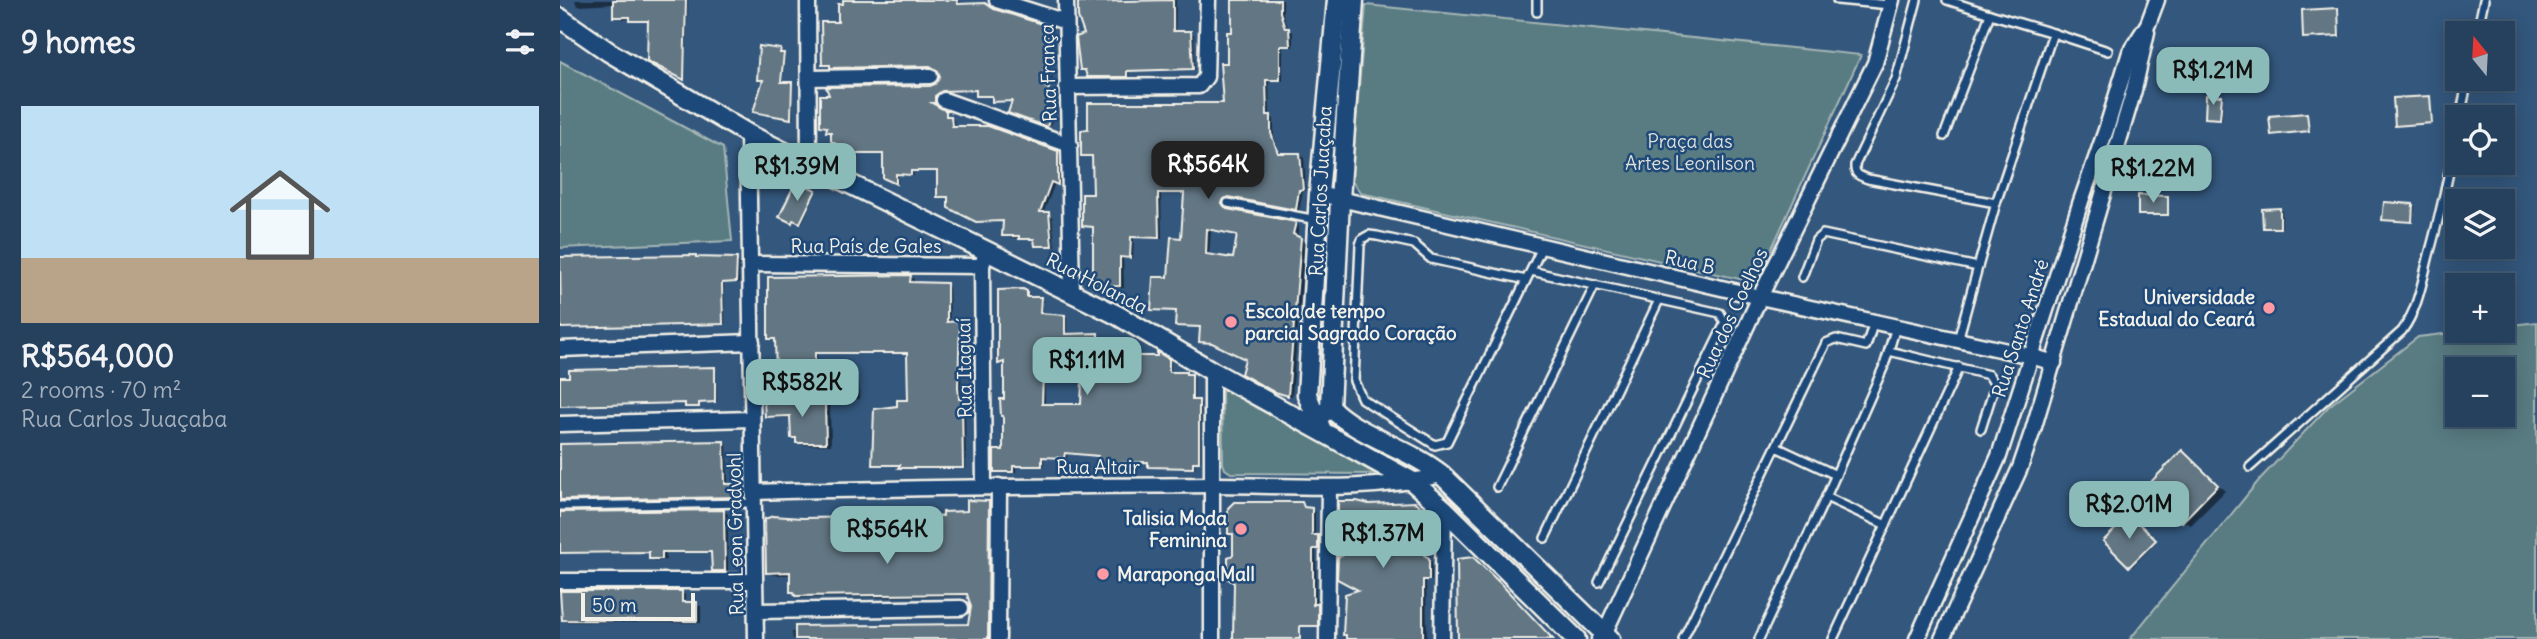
<!DOCTYPE html>
<meta charset="utf-8">
<style>
:root{--surface:#26415e;--page:#324c67;--text:#f1f3f6;--muted:#a4afbc;--line:#425a73;--accent:#8bbbb9}
body{margin:0;font-family:Delius,sans-serif;background:var(--page);color:var(--text);height:100vh;display:flex;flex-direction:column;font-size:26px;white-space:nowrap}
*{box-sizing:border-box;margin:0}
p{font-size:23px;color:var(--muted)}
.icon{flex:none;width:38px;height:38px;fill:none;stroke:currentColor;stroke-width:2;stroke-linecap:round;stroke-linejoin:round}
.map{position:relative;flex:1;overflow:hidden}
.details{display:flex;flex-direction:column;background:var(--surface);width:560px}
.details>*{flex:none}
.needle{width:46px;rotate:342deg}
.fabs{position:absolute;left:1885px;top:21px;display:grid;gap:14px}
.fabs a{display:grid;place-items:center;width:70px;height:70px;border-radius:0px;background:var(--surface);box-shadow:0 4px 18px #0003,0 0 0 2px var(--line);font-size:35px}
.scale{position:absolute;left:21px;bottom:18px;width:114px;box-sizing:border-box;padding-left:7px;border:4px solid #f4f1e8;border-top:0;font-size:19px;line-height:24px;white-space:nowrap;color:#f4f1e8;-webkit-text-stroke:5px #1f4a7a;paint-order:stroke}
.price{position:absolute;translate:-50% -60px;padding:0 16px;border-radius:14px;background:var(--accent);color:#111;font-size:23px;line-height:46px;filter:drop-shadow(0 2px 4px #0008)}
.price::after{content:'';position:absolute;left:50%;top:42px;width:21px;height:16px;margin-left:-10px;background:inherit;clip-path:polygon(0 0,100% 0,50% 100%)}
.price.selected{background:#222;color:#fff}
ul{padding:0;list-style:none}
li{display:grid;align-content:center;gap:14px;height:371px;padding:0 21px}
li+li{border-top:2px solid var(--line)}
li span{display:grid;place-items:center;height:217px;border-radius:0px;color:#555}
li>.icon{margin-inline-start:auto}
span .icon{width:126px;height:126px;fill:#fffc;stroke-width:1}
li b{font-size:30px}
h2{display:flex;justify-content:space-between;align-items:center;height:84px;padding:0 21px;font-size:30px}
main{display:flex;flex:1;min-height:0}
.map>svg:first-child{display:block}
</style>
<main>
<section class="details">
<h2>9 homes<svg class="icon" aria-label="filters" viewBox="0 0 24 24"><path d="M4 7h16M4 17h16"/><circle cx="9" cy="7" r="2"/><circle cx="15" cy="17" r="2"/></svg></h2>
<ul>
<li><span style="background:linear-gradient(#bfe0f5 70%,#b9a48a 0)"><svg class="icon" aria-label="home" viewBox="0 0 24 24"><path d="M3 11l9-7 9 7M6 9v11h12V9"/></svg></span><div><b>R$564,000</b><p>2 rooms · 70 m²</p><p>Rua Carlos Juaçaba</p></div></li>
</ul>
</section>
<div class="map">
<svg width="1977" height="639" viewBox="0 0 1977 639">
<rect width="100%" height="100%" fill="#33577d"/>
<filter id="ink" filterUnits="userSpaceOnUse"><feTurbulence type="fractalNoise" baseFrequency=".0143" numOctaves="2"/><feDisplacementMap in="SourceGraphic" scale="14" xChannelSelector="R" yChannelSelector="G"/><feConvolveMatrix kernelMatrix="1 2 1 2 8 2 1 2 1" color-interpolation-filters="sRGB"/></filter>
<g filter="url(#ink)">
<g fill="#597c82" stroke="#a6b6b5" stroke-width="2" fill-rule="evenodd">
<polygon points="806,5 1301,55 1199,276 1188,281 801,193 791,180"/>
<polygon points="0,61 163,148 172,241 0,248"/>
<path d="M1977,322V639H1570L1700,479L1769,406L1858,337L1908,331H1942L1943,326ZM1942,369V415H1897V369Z"/>
<polygon points="666,387 815,474 671,473 665,469 663,463 662,391"/>
</g>
<g fill="#0007" fill-rule="evenodd">
<polygon points="15,0 128,0 125,79 89,60 90,21 57,18 55,16 55,4 17,6"/>
<polygon points="285,0 400,0 400,5 436,12 491,30 488,39 491,41 492,55 486,73 493,76 488,90 491,91 490,96 499,100 490,127 453,114 453,102 437,102 434,101 434,96 421,97 418,95 418,91 386,92 378,98 378,104 370,104 394,120 394,128 500,154 500,185 495,183 483,214 492,216 495,247 480,247 476,245 476,240 447,237 444,235 444,222 421,223 390,207 390,198 379,196 379,172 353,172 354,176 338,175 338,184 329,179 325,155 299,155 273,140 268,127 262,125 377,85 381,77 379,70 375,67 275,69 263,64 279,24"/>
<polygon points="520,0 616,0 615,33 634,34 635,70 569,71 569,77 528,75 527,70 522,69 526,35 520,17"/>
<path d="M674,0H723V15L728,30L733,32V47H723V81H709L710,117L714,119V136L720,155H740L744,157L746,191H743L739,211L674,198L668,200L665,206L669,211L735,224L739,226L737,237L745,242L732,396L717,392L687,359L657,344L641,341L642,328L617,325L618,312L593,309L610,279L622,239L626,194H601L602,239L574,238L573,259L563,258L564,288H539L535,286V228L524,225L535,195L534,157L523,155L665,105L674,34ZM651,230L679,235L674,260L649,256Z"/>
<polygon points="1777,10 1781,36 1745,37"/>
<polygon points="220,51 225,56 222,84 233,85 233,119 197,113 205,80 199,79"/>
<polygon points="1661,98 1663,99 1662,119 1648,118"/>
<polygon points="1870,98 1873,123 1837,125"/>
<polygon points="1747,114 1750,131 1714,135"/>
<polygon points="237,183 256,193 242,223 236,220 234,223 221,217"/>
<polygon points="1853,205 1855,207 1853,222 1824,219"/>
<polygon points="1720,210 1722,211 1722,228 1705,227"/>
<polygon points="135,257 179,262 179,283 164,283 165,324 2,327 2,322 0,322 0,259"/>
<polygon points="350,277 354,279 353,284 389,287 390,323 403,325 401,389 402,401 405,403 406,469 343,469 340,468 341,466 314,464 339,408 350,402 349,354 257,354 258,375 221,376 217,374 217,340 210,338"/>
<path d="M463,291L469,294V299L483,300V315L507,318V335H538L541,337V349H554L560,358H598V355L611,362V374H626L634,378V401L641,403V462H635V468H593L590,463H557V469H542L539,467V456L507,454V458H484V467H456V472L436,471L444,452L445,416L443,415L446,364L440,363ZM485,377L524,380L523,406H485Z"/>
<polygon points="154,369 156,370 157,402 140,403 140,407 128,407 126,403 0,406 0,379"/>
<polygon points="290,378 299,384 300,399 267,400 262,397"/>
<polygon points="265,403 270,406 271,445 243,445 233,437 232,418 212,418 206,415"/>
<polygon points="163,442 167,445 168,486 182,488 184,498 4,501 0,505 0,446"/>
<polygon points="1622,452 1630,457 1665,491 1631,525 1623,521"/>
<polygon points="429,503 434,506 433,639 233,639 232,632 409,626 412,609 410,596 241,598 236,595 232,575 213,575 207,572 242,520 385,517 409,513"/>
<polygon points="742,504 747,509 755,512 755,536 762,539 762,550 756,550 756,606 761,607 761,627 738,627 742,639 674,639 674,556 673,535 670,533"/>
<polygon points="809,506 859,506 865,512 866,552 867,559 872,562 872,581 866,581 867,639 788,639 802,590 785,556"/>
<polygon points="164,511 168,514 168,572 153,570 153,553 106,553 106,560 95,561 91,558 91,553 0,554 0,514"/>
<polygon points="1572,518 1596,542 1572,567 1570,565"/>
<polygon points="0,592 121,592 125,595 125,604 141,606 141,623 7,622 0,615"/>
</g>
<g fill="#627683" stroke="#f4f1e8" stroke-width="2" fill-rule="evenodd">
<polygon points="53,0 126,0 124,80 87,61 88,21 70,21 70,17 53,17"/>
<polygon points="283,0 397,0 398,4 425,3 434,9 488,26 485,36 489,38 487,43 489,52 484,70 491,72 485,87 489,88 487,94 496,96 487,127 448,113 452,101 432,102 432,96 416,96 416,90 382,91 375,96 375,103 372,103 386,111 386,116 391,116 392,126 428,126 498,151 498,185 491,182 480,212 489,212 492,246 475,246 474,239 459,239 459,236 442,236 443,221 416,222 388,208 388,197 377,197 377,171 351,171 351,175 336,174 336,184 323,178 323,154 294,154 271,141 271,132 266,132 267,127 260,126 260,95 269,95 266,87 370,86 375,84 380,77 378,71 370,66 270,68 270,65 262,65 261,22 278,22 278,4 283,4"/>
<polygon points="613,0 613,31 631,31 633,69 567,71 567,77 527,77 525,70 520,70 516,37 524,34 518,17 518,2"/>
<path d="M672,0H720V12L725,28H729L730,46H720V80H706L707,115H711V133L718,153H740L743,190H739L736,210L669,197L664,199L662,203L667,209L736,222L733,234L741,238L728,396L712,391L681,374L685,359L652,343L639,342L640,327L615,326L616,311L591,310L593,277H608L611,237L621,238L624,193H598L599,238L571,237L570,258L560,257V286L533,287V227L522,226V194H533L532,156H521V130L528,129V103H663L660,63H667V32H672ZM647,229L677,235L673,258L646,254Z"/>
<polygon points="1778,8 1779,36 1743,38 1742,10"/>
<polygon points="199,46 221,49 220,53 224,53 221,82 232,82 231,119 193,112 203,80 197,80"/>
<polygon points="1646,95 1662,96 1660,119 1645,118"/>
<polygon points="1870,96 1872,123 1835,126 1833,98"/>
<polygon points="1747,113 1749,131 1711,135 1709,116"/>
<polygon points="236,181 256,190 240,223 233,220 232,223 219,217"/>
<polygon points="1578,195 1608,196 1608,215 1578,215"/>
<polygon points="1824,202 1853,204 1852,222 1822,220"/>
<polygon points="1720,208 1720,228 1703,228 1702,209"/>
<polygon points="136,255 136,257 177,258 176,282 162,283 163,324 1,328 0,257"/>
<polygon points="351,275 350,282 387,283 387,322 400,321 398,387 399,399 402,399 403,468 338,468 340,465 312,465 314,409 337,406 337,400 348,400 347,353 255,353 255,374 216,375 215,339 208,339 208,277"/>
<path d="M463,289L467,291V297H481L480,313L505,315V334L538,333V347L555,348L558,356H597V352L609,359V372H626V374H632V400H639V462H633V468L588,467V462L555,463V468H538V456L505,453L504,458L482,457V466H453V472H434V450H443V416H441L440,399H444V362L438,364V290ZM483,376L522,380L521,404H482Z"/>
<polygon points="155,367 155,402 139,403 139,407 125,407 125,403 0,406 0,377 9,377 9,370"/>
<polygon points="290,376 290,380 295,380 295,397 260,398 260,377"/>
<polygon points="265,401 266,443 236,443 236,438 231,438 230,416 205,417 204,402"/>
<polygon points="164,441 165,484 178,484 181,497 0,500 0,444"/>
<polygon points="1622,450 1658,485 1622,522 1586,487"/>
<polygon points="407,500 429,501 428,639 235,639 235,626 408,624 411,607 407,594 235,596 234,592 230,592 230,572 206,573 205,519 213,516 242,518 383,516 383,512 407,511"/>
<polygon points="778,501 797,501 809,504 855,502 862,508 863,549 864,555 869,558 869,580 863,580 863,639 786,639 786,635 783,635 785,594 798,590 777,579 778,557 783,555 783,538 778,535"/>
<polygon points="674,502 742,502 744,507 752,508 752,535 758,535 758,549 753,549 753,605 758,603 758,626 740,626 740,639 673,639 674,583 668,579 668,557 673,555 673,534 668,534 668,508"/>
<polygon points="164,510 165,571 152,571 151,552 102,552 102,559 89,559 89,552 0,553 0,512"/>
<polygon points="1570,515 1596,540 1569,567 1543,541"/>
<polygon points="913,557 941,584 993,639 898,639 897,559"/>
<polygon points="0,591 122,591 122,602 137,602 137,621 2,620"/>
</g>
<g fill="none" stroke-linecap="round" stroke-linejoin="round">
<g stroke="#f4f1e8" stroke-width="12">
<g id="service">
<polyline points="1277,0 1330,5"/>
<path d="M1357,0L1336,79L1295,165C1294,175 1300,176 1308,179L1436,203"/>
<polyline points="1387,0 1430,14"/>
<polyline points="977,12 977,0"/>
<polyline points="1493,33 1548,51"/>
<polyline points="1917,33 1924,0"/>
<polyline points="1900,117 1908,79"/>
<polyline points="1384,136 1430,14 1493,33 1436,203 1418,267"/>
<polyline points="668,203 757,220"/>
<polyline points="971,271 1160,313 1165,323 1039,582"/>
<polyline points="1242,277 1256,240 1263,234 1418,267 1398,340"/>
<polyline points="966,280 871,259 854,244 817,236 809,235 802,239 800,245 794,381 802,399 875,445 887,442 975,262 982,247"/>
<polyline points="1329,351 1429,375 1435,385 1421,429"/>
<polyline points="1216,447 1276,475"/>
<path d="M1690,467L1842,331C1858,309 1862,282 1869,255C1880,215 1889,174 1897,133"/>
<polyline points="937,487 1035,285"/>
<polyline points="1266,497 1326,525"/>
<polyline points="0,506 193,503"/>
<polyline points="985,538 1099,300"/>
<polyline points="1123,639 1266,343 1276,339 1306,346 1314,322"/>
<polyline points="1199,639 1266,497 1324,366 1336,327"/>
<polyline points="1273,639 1399,367"/>
</g>
</g>
<g stroke="#f4f1e8" stroke-width="19">
<g id="minor">
<polyline points="248,0 249,162"/>
<polyline points="437,0 506,22"/>
<polyline points="506,0 512,292"/>
<polyline points="250,78 370,76"/>
<polyline points="507,87 639,86 646,77 648,0"/>
<polyline points="384,100 510,145"/>
<polyline points="188,134 196,639"/>
<polyline points="759,194 1200,297 1471,356 1494,363"/>
<polyline points="190,264 422,266"/>
<polyline points="0,349 192,342"/>
<polyline points="0,424 192,419"/>
<polyline points="424,486 422,266 426,251"/>
<path d="M193,492C347,488 501,486 655,485C731,485 807,493 882,475"/>
<polyline points="0,581 195,581"/>
<polyline points="196,611 401,608"/>
<polyline points="438,639 439,486"/>
<polyline points="652,639 652,371"/>
<polyline points="767,639 769,488"/>
<polyline points="882,639 884,509"/>
<polyline points="1039,639 1045,632 1200,297 1315,63 1332,0"/>
<polyline points="1357,639 1439,456 1521,201 1546,130 1570,52 1588,24 1597,0"/>
<polyline points="1382,639 1460,468 1473,430 1574,90 1587,32"/>
</g>
</g>
<g stroke="#f4f1e8" stroke-width="23">
<g id="tertiary">
<polyline points="0,18 49,52 188,134 557,315 652,371 853,482 884,509 1016,639"/>
<path d="M770,407C796,435 849,448 882,475L1050,639"/>
<polyline points="744,420 759,417 770,407 780,200 794,0"/>
<polyline points="761,428 747,395 759,194 777,0"/>
</g>
</g>
<use href="#service" stroke="#1f4a7a" stroke-width="7"/>
<use href="#minor" stroke="#1f4a7a" stroke-width="14"/>
<use href="#tertiary" stroke="#1f4a7a" stroke-width="18"/>
</g>
</g>
<g fill="#ff9aa2" stroke="#1f4a7a" stroke-width="2.5">
<circle cx="1709" cy="308" r="7"/>
<circle cx="671" cy="322" r="7"/>
<circle cx="681" cy="529" r="7"/>
<circle cx="543" cy="574" r="7"/>
</g>
<g text-anchor="middle" stroke-width="5" stroke-linejoin="round" paint-order="stroke">
<g font-size="19" fill="#f4f1e8" stroke="#1f4a7a">
<text transform="translate(488 73) rotate(-92)" y="7">Rua França</text>
<text transform="translate(760 191) rotate(-87)" y="7">Rua Carlos Juaçaba</text>
<text x="306" y="253">Rua País de Gales</text>
<text transform="translate(1130 262) rotate(13)" y="7">Rua B</text>
<text transform="translate(537 283) rotate(27)" y="7">Rua Holanda</text>
<text transform="translate(1172 313) rotate(-65)" y="7">Rua dos Coelhos</text>
<text transform="translate(1460 328) rotate(-72)" y="7">Rua Santo André</text>
<text transform="translate(404 368) rotate(-91)" y="7">Rua Itaguaí</text>
<text x="538" y="474">Rua Altair</text>
<text transform="translate(175 534) rotate(-91)" y="7">Rua Leon Gradvohl</text>
</g>
<g font-size="19" fill="#dddfd9" stroke="#1f4a7a">
<text x="1130" y="148">Praça das<tspan x="1130" dy="22">Artes Leonilson</tspan></text>
</g>
<g font-size="19" font-weight="bold" fill="#f4f1e8" stroke="#1f4a7a" text-anchor="end">
<text x="1695" y="304">Universidade<tspan x="1695" dy="22">Estadual do Ceará</tspan></text>
<text x="685" y="318" text-anchor="start">Escola de tempo<tspan x="685" dy="22">parcial Sagrado Coração</tspan></text>
<text x="667" y="525">Talisia Moda<tspan x="667" dy="22">Feminina</tspan></text>
<text x="557" y="581" text-anchor="start">Maraponga Mall</text>
</g>
</g>
</svg>
<div class="fabs">
<a><svg class="needle" viewBox="-14 -14 28 28"><path d="M0-13l5 13h-10z" fill="#e53935"/><path d="M0 13l5-13h-10z" fill="#a4afbc"/></svg></a>
<a><svg class="icon" aria-label="locate" viewBox="0 0 24 24"><circle cx="12" cy="12" r="6"/><path d="M12 2v4M12 18v4M2 12h4M18 12h4"/></svg></a>
<a><svg class="icon" aria-label="layers" viewBox="0 0 24 24"><path d="M12 4l9 5-9 5-9-5zM3 14l9 5 9-5"/></svg></a>
<a>+</a>
<a>−</a>
</div>
<div class="scale">50 m</div>
<b class="price" style="left:1653px;top:107px">R$1.21M</b>
<b class="price selected" style="left:648px;top:201px">R$564K</b>
<b class="price" style="left:237px;top:203px">R$1.39M</b>
<b class="price" style="left:1593px;top:205px">R$1.22M</b>
<b class="price" style="left:527px;top:397px">R$1.11M</b>
<b class="price" style="left:242px;top:419px">R$582K</b>
<b class="price" style="left:1569px;top:541px">R$2.01M</b>
<b class="price" style="left:327px;top:566px">R$564K</b>
<b class="price" style="left:823px;top:570px">R$1.37M</b>
</div>
</main>
